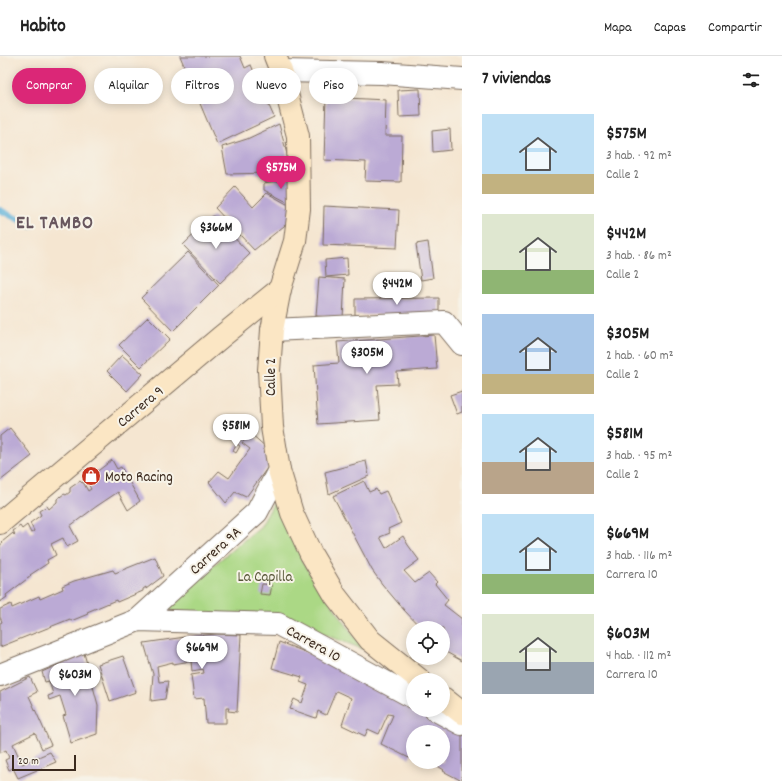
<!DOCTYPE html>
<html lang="es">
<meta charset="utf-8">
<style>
:root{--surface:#fff;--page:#f6f6f6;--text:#222;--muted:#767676;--line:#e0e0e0;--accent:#db2777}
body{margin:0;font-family:Dekko,sans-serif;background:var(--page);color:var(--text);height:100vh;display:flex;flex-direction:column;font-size:15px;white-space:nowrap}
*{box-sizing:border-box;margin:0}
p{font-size:13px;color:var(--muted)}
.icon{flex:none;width:22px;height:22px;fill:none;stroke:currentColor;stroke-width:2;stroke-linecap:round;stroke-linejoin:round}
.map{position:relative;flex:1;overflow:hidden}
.side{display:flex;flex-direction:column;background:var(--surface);width:320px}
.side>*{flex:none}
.hud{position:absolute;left:12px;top:12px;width:380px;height:36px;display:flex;gap:8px}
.fabs{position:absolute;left:406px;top:565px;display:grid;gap:8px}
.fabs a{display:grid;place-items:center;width:44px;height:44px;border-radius:50%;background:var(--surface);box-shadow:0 2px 10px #0003;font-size:20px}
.scale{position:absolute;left:12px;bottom:10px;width:64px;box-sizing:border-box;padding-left:4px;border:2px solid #3b2a1e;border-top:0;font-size:11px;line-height:14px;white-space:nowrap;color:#3b2a1e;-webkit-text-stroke:3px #f7f3e8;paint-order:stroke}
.price{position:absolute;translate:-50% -34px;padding:0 9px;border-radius:14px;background:#fff;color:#222;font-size:13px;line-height:26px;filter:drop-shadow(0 1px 2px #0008)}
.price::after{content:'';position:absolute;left:50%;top:24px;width:12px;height:9px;margin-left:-6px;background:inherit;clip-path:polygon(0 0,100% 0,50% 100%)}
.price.current{background:var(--accent);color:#fff}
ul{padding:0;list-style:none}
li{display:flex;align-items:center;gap:12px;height:100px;padding:0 20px}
li span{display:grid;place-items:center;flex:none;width:112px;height:80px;border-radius:0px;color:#555}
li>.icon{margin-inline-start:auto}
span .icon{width:48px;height:48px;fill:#fffc;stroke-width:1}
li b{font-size:17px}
h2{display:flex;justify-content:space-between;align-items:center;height:48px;padding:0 20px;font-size:17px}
.tag{padding:0 14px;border-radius:18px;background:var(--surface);box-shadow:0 2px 10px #0003;font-size:14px;line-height:36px}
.tag.current{background:var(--accent);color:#fff}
header{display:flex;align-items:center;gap:24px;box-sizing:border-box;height:56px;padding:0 20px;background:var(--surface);border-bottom:1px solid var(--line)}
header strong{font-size:19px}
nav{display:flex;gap:22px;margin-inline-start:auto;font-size:14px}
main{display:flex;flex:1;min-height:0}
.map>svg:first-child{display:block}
</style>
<header>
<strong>Habito</strong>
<nav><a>Mapa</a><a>Capas</a><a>Compartir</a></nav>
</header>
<main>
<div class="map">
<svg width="462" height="725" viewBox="0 0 462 725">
<rect width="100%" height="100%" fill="#f7f3e8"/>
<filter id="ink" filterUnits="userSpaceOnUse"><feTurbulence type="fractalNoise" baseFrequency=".025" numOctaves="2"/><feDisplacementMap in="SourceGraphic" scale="8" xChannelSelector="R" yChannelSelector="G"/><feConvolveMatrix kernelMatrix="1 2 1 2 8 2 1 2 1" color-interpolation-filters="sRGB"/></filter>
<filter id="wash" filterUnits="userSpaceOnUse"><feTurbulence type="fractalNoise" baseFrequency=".012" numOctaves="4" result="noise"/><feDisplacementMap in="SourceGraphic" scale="16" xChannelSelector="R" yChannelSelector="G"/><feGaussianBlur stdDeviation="0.9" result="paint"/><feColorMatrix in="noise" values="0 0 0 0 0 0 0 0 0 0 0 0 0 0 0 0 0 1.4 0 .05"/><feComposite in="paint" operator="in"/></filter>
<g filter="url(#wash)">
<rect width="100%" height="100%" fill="#f5e6d1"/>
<polygon fill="#abd885" stroke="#738152" points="279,437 303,507 363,593 280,562 157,556 261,470"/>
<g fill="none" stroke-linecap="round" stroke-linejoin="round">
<polyline stroke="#5eb2da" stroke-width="6" points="0,154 31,170"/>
</g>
<g id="blocks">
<g fill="#bbaad5">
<polygon points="180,0 240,0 245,12 251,9 274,61 217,88"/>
<polygon points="420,33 421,60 399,61 398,34"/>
<polygon points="326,41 386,44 385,80 402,80 401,126 365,125 366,106 324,104"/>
<polygon points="279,68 293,121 275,125 272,117 227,118 222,91 247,83"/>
<polygon points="450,73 451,94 433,96 432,75"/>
<polygon points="291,123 293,149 264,134 264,127"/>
<polygon points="235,131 253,151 267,137 294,152 289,166 254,194 215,152"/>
<polygon points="324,150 399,154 397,192 323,189"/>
<polygon points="213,160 250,198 220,227 183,189"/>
<polygon points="428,186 433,222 421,224 416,188"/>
<polygon points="188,196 219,229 173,275 141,242"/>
<polygon points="347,202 348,219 326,221 325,204"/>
<polygon points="319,221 345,223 343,262 316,260"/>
<polygon points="439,242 439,258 355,259 355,243"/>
<polygon points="148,261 170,283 141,311 119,289"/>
<polygon points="434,279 437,313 397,316 398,328 377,329 380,364 318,368 314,309 339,307 337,286"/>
<polygon points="122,299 143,318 127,335 107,315"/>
<polygon points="462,335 462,356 457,358 450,339"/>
<polygon points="10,372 32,400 0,425 0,380"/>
<polygon points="250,377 276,400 246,441 235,436 226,447 209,426 219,415 229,422 250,393 242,387"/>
<polygon points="237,388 240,390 236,397 233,395"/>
<polygon points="112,404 117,413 121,411 140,445 128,454 118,436 97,450 70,470 78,485 67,491 63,482 51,488 56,499 47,504 48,507 30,519 31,520 6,539 7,541 0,546 0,489 3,487 2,486 13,477 14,479 15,478 13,475 20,470 22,473 27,469 31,477 34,475 30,467 41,459 39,455 47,450 49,453 57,446 57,443 64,438 66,439 70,436 70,432 80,425 82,427 83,426 88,435 91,433 86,424"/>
<polygon points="366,405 369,420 329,438 325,416"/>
<polygon points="364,425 369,436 376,433 379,438 386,435 401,467 388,473 390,477 380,481 386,492 403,480 408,489 419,504 404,515 415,527 429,517 437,526 435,528 448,544 444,549 462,563 462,605 446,596 443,593 443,572 421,572 404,554 382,528 372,514 333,440"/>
<polygon points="155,501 163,520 146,533 146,531 143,533 143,535 117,546 116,544 87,556 88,558 71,565 70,563 0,591 0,567 2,566 0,561 0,553 11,548 12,552 39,540 40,543 63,533 62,530 74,525 113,514 115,517"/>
<polygon points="262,528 272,529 270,539 260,538"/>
<polygon points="217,578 241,579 237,656 228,655 229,652 226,652 226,667 206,667 204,642 194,643 191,619 204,617 203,613 192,615 191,605 173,608 173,606 157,610 159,626 168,625 165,643 151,645 153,618 144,587 192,580"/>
<polygon points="279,586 334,607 413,646 413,654 431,654 462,676 462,725 443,715 444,714 433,707 434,706 443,706 443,676 413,676 413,694 409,702 381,688 393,659 388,658 379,678 368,673 365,680 342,669 351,642 336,635 326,659 318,655 316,662 290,653 294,643 302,647 308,629 300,626 302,621 272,612"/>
<polygon points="84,597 98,649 97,678 71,687 63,660 66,659 60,640 49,644 48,640 53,638 49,625 45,626 42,616"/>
<polygon points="123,600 136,636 110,645 98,608"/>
<polygon points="30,621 37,636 29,640 51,689 42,693 35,677 13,688 22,708 50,696 56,706 18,722 13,712 9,714 5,704 9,702 6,694 0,697 0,636"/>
</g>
</g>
</g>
<g filter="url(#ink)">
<use href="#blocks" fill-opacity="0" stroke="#7c6c5d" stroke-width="1"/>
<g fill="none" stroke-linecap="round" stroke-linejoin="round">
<g stroke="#7c6c5d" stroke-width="24">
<g id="street">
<polyline points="281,15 382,17 462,23"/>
<polyline points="272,274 444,266 462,288"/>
<polyline points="138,564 257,456 279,414"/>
<polyline points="0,619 138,564 278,568 413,641"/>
<polyline points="436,654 462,668"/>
</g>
</g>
<g stroke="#7c6c5d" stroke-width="24">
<g id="secondary">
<polyline points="275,0 281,15 298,80 299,153 295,185 280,233 272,274 269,314 272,371 279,414 292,457 311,498 335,539 370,584 420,624"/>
<polyline points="0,467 221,281 280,233"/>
<polyline points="443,642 462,657"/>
</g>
</g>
<use href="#street" stroke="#fff" stroke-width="22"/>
<use href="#secondary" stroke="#fbe6c4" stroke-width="22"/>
</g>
</g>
<defs>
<g id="shop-disc" transform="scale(1)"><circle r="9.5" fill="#c8321e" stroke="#f7f3e8"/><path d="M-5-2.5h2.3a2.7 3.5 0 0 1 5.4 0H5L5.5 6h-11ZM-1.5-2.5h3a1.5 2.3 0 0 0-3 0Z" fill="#fff"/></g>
</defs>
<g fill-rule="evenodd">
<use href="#shop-disc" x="91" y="420"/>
</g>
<g text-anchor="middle" stroke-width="4" stroke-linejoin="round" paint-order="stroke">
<g font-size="15" fill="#3b2a1e" stroke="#f7f3e8">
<text transform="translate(270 321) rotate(-90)" y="5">Calle 2</text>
<text transform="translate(140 350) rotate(-40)" y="5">Carrera 9</text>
<text transform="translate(215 494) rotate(-42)" y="5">Carrera 9A</text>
<text transform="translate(314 587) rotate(29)" y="5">Carrera 10</text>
</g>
<g font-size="15" fill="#3b2a1e" stroke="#f7f3e8" text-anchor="start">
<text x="105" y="425">Moto Racing</text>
</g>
<g font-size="15" fill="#575638" stroke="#f7f3e8">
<text x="265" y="525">La Capilla</text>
</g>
<g font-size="19" font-weight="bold" letter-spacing="1" fill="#68575e" stroke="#f7f3e8">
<text x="55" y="172">EL TAMBO</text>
</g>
</g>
</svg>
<div class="fabs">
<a><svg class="icon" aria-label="locate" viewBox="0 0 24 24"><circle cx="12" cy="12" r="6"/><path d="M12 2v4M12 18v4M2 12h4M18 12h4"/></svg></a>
<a>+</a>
<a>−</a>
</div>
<div class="scale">20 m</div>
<b class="price current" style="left:281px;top:134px">$575M</b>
<b class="price" style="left:216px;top:194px">$366M</b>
<b class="price" style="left:397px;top:250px">$442M</b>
<b class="price" style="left:367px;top:319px">$305M</b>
<b class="price" style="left:236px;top:392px">$581M</b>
<b class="price" style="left:202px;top:614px">$669M</b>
<b class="price" style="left:75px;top:641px">$603M</b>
<div class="hud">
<a class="tag current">Comprar</a>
<a class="tag">Alquilar</a>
<a class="tag">Filtros</a>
<a class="tag">Nuevo</a>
<a class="tag">Piso</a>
</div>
</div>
<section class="side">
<h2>7 viviendas<svg class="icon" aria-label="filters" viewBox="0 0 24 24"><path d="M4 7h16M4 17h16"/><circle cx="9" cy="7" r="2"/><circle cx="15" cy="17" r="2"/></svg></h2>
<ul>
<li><span style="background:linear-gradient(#bfe0f5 75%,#c2b280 0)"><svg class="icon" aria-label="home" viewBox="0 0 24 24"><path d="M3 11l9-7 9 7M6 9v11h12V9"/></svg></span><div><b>$575M</b><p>3 hab. · 92 m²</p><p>Calle 2</p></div></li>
<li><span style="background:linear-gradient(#dfe7d0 70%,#8fb573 0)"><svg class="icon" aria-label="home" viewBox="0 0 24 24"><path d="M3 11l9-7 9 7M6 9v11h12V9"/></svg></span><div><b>$442M</b><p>3 hab. · 86 m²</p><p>Calle 2</p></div></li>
<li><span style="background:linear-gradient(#a9c7e8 75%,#c2b280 0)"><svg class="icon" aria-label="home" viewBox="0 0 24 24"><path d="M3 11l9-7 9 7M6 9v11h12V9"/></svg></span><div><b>$305M</b><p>2 hab. · 60 m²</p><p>Calle 2</p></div></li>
<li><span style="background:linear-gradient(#bfe0f5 60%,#b9a48a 0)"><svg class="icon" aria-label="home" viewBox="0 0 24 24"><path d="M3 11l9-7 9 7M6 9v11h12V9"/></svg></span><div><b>$581M</b><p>3 hab. · 95 m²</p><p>Calle 2</p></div></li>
<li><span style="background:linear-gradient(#bfe0f5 75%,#8fb573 0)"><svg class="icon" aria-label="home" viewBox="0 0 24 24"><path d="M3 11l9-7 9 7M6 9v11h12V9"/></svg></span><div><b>$669M</b><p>3 hab. · 116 m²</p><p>Carrera 10</p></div></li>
<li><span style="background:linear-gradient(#dfe7d0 60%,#9aa5b1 0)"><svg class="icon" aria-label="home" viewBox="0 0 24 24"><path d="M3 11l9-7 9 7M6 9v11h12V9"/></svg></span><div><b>$603M</b><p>4 hab. · 112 m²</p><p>Carrera 10</p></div></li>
</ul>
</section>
</main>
